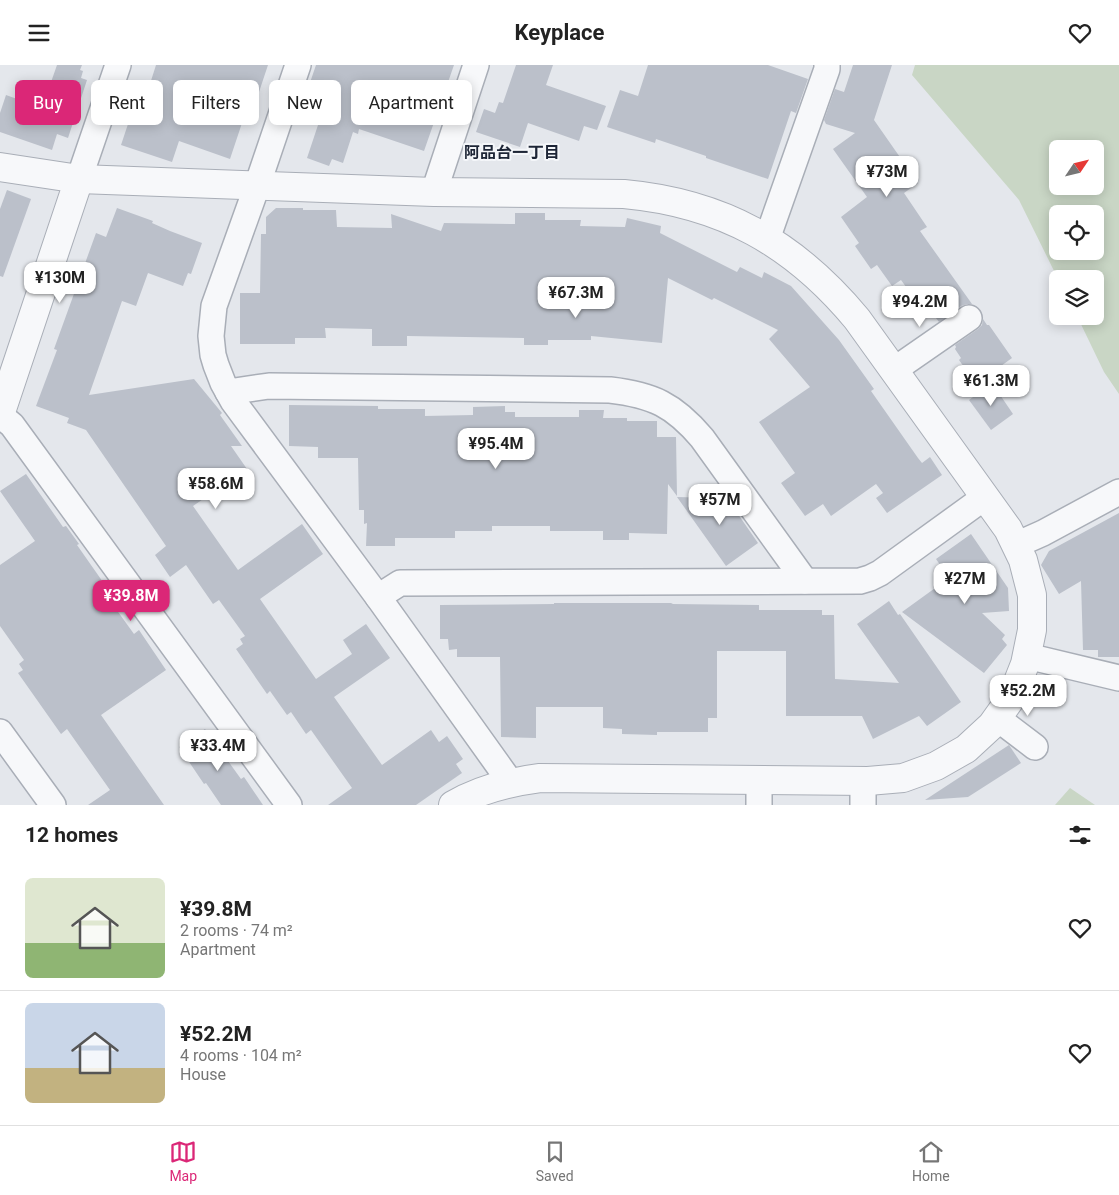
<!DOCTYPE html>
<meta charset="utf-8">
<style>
:root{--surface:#fff;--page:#f2f2f2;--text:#222;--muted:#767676;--line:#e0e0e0;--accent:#db2777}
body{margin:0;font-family:Roboto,"Noto Sans JP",sans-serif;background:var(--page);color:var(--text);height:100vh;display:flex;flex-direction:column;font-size:19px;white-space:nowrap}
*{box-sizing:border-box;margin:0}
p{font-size:16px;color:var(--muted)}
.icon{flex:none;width:28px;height:28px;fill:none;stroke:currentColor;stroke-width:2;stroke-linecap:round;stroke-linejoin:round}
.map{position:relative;height:740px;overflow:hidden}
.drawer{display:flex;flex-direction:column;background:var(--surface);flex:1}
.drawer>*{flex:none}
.hud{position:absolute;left:15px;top:15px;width:500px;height:45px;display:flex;gap:10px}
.needle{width:32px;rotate:55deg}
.tools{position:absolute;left:1049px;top:75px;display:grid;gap:10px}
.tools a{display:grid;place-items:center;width:55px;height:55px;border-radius:8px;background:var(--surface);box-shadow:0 2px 12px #0003;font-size:25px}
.price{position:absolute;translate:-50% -42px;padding:0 11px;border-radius:10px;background:#fff;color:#222;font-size:16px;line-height:32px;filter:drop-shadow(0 1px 2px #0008)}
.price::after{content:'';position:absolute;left:50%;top:30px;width:15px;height:11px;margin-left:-8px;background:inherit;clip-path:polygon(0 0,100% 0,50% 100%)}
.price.on{background:var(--accent);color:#fff}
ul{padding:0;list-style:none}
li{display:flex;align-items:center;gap:15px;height:125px;padding:0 25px}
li+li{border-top:1px solid var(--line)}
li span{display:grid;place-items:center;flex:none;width:140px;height:100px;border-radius:8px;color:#555}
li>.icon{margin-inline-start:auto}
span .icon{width:60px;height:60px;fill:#fffc;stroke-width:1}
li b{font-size:21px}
h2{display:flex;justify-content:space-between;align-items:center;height:60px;padding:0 25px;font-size:21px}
.tag{padding:0 18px;border-radius:8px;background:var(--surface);box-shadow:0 2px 12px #0003;font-size:18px;line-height:45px}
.tag.on{background:var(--accent);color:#fff}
header{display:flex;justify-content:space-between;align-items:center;height:65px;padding:0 25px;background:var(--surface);font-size:22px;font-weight:700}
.menu{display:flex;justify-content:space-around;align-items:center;height:70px;border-top:1px solid var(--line);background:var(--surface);font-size:14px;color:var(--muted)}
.menu a{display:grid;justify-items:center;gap:2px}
.menu .on{color:var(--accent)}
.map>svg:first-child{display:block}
</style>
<header><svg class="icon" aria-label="menu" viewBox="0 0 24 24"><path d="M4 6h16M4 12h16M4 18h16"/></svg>Keyplace<svg class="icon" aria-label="heart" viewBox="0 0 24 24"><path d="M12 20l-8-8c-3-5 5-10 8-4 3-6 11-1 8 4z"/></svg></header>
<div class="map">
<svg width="1119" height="740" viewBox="0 0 1119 740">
<rect width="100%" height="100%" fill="#e4e7ec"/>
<g fill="#c9d6c5" fill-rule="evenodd">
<path d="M915,0H1119V329L1104,307L1077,251H1095V214H1058L1019,135L912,10ZM1058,84H1095V121H1058ZM1058,149H1095V186H1058Z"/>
<polygon points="1070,723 1095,740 1055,740"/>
</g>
<g fill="#bbc0ca">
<polygon points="57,0 82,0 80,5 83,6 81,13 87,15 68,73 57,69 52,85 0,67 0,48 6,30 42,43"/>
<polygon points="156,0 268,0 258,30 252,28 230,94 179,76 172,97 121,80 134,41 142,44"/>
<polygon points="316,0 454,0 424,86 359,64 358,69 353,67 343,98 332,94 329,101 307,93 318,60 298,53"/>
<polygon points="516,0 553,0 546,20 606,41 597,65 584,61 579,76 528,58 520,82 476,67 484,44 495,48 499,37 503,38"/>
<polygon points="648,0 768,0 808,14 796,48 791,46 768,114 706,93 706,91 656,74 655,78 607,62 620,25 638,31"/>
<polygon points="853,0 892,0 874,55 918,118 904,128 927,162 920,166 972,239 967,239 961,241 939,257 927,241 922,244 901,215 892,221 877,200 871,204 855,181 859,178 841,152 867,132 833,84 855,68 826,59 824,55 835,24 844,27"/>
<polygon points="7,125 31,134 3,212 0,211 0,144"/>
<polygon points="117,143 153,156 152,158 170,166 202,178 191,209 188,208 183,221 148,208 136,241 122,236 89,330 194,314 222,348 220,350 242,381 231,381 247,404 193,441 238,505 302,459 323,489 260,534 316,614 352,589 343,575 366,559 390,593 334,632 382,700 431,665 439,677 447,671 463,694 456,699 462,708 416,740 328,740 352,723 311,665 306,669 291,647 287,650 270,626 267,629 236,584 243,579 240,574 245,571 219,535 213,539 186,500 170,512 155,490 166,481 86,365 67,358 69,353 36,341 57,285 54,284 96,168 106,172"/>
<polygon points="276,143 303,143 303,145 336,145 337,162 392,163 391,149 441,166 444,158 515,159 515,148 545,148 545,155 581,155 580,161 625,162 627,153 661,161 660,168 737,207 740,202 762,213 764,207 791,221 839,275 874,324 871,326 918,393 922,398 930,392 942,410 887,448 876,433 883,428 876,419 831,451 823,439 805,451 781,418 795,408 759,357 810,322 769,274 778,265 714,233 712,235 668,213 662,278 591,271 591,275 548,275 548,280 524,280 524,273 407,271 407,281 372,281 372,264 325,263 326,273 295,273 295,279 240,279 240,228 260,228 261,169 266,169 266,152"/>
<polygon points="983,254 987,260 989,260 1012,293 976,319 959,295 961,293 955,284 956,282 955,280 978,264 982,260"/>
<polygon points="992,318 1013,349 991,365 969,335"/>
<polygon points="289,340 378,341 378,344 425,344 425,351 473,350 473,342 505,341 505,347 515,347 515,352 579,352 579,345 604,345 603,353 627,353 627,356 657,356 657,372 676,372 677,431 668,419 667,469 629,468 629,475 603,475 603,466 550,466 550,461 492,461 492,466 455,466 455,473 395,473 395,481 366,481 367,458 364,459 364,445 359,445 358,393 318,393 318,382 289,381"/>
<polygon points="26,409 63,462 66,461 79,479 77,480 112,530 108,533 134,569 139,565 166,605 101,650 164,740 88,740 110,725 67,664 61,669 18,608 23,605 19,599 24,595 0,561 0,500 35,476 0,426"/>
<polygon points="724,429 758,478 726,501 677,432 714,433 716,435"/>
<polygon points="1119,448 1119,592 1098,592 1098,585 1083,585 1081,516 1059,529 1041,500 1049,486"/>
<polygon points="971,469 1008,523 1009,546 982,548 1005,570 1002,574 1007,580 984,608 902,547 949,513 936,494"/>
<polygon points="889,536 898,550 900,549 961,637 927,661 919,651 873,674 862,651 786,651 786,586 717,586 717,653 708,653 708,667 657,667 657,670 622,669 622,664 603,663 603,642 536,642 536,673 501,672 500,592 457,592 457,584 449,585 448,574 440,574 440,540 554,539 554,538 673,538 671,539 759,540 759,545 822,545 822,550 834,550 835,614 899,618 857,559"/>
<polygon points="205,664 241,714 244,712 263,740 221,740 206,718 204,719 179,682"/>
<polygon points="1009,680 1021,698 968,732 925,735"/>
</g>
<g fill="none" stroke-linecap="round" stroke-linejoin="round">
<g stroke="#a9aeb7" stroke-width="28">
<g id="minor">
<polyline points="298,0 257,121 214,241 211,271 213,290 216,300 223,318 233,336 378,532 511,718"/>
<polyline points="79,114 118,0"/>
<polyline points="434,127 476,0"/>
<polyline points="767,174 827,4 827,0"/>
<polyline points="894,305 969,253"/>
<path d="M228,327L269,321L610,325C653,330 674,340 702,373L805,516"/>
<polyline points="0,350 12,360 289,740"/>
<polyline points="1016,480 1043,468 1119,427"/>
<polyline points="378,532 400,518 860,516 870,513 880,508 985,432"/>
<polyline points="1027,591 1119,613"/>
<polyline points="997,653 1035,682"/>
<polyline points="0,667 53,740"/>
<polyline points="759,740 759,715"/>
<polyline points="863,740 863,716"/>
</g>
</g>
<g stroke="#a9aeb7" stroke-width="30">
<g id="tertiary">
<path d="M0,102L79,114L434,127L624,129C722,138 794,178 857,254L1008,464L1023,495L1032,530V565L1025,599L1012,632L992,660L966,684L936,701L903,713L868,716L540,713C509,717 480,724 453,740"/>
<polyline points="0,350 79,114"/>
</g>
</g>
<use href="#minor" stroke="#f7f8fa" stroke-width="25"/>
<use href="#tertiary" stroke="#f7f8fa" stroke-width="28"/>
</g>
<g text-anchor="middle" stroke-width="4" stroke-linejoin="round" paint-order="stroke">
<g font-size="16" font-weight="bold" fill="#1d2536" stroke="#f4f6f9">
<text x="512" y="93">阿品台一丁目</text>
</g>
</g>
</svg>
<div class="tools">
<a><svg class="needle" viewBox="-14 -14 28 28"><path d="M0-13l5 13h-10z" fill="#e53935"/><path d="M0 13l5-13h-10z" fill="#767676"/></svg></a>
<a><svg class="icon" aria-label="locate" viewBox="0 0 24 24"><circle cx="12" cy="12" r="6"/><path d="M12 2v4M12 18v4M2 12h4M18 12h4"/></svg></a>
<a><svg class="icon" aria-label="layers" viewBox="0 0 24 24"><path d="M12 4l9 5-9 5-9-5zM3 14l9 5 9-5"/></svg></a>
</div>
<b class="price" style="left:887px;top:133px">¥73M</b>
<b class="price" style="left:60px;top:239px">¥130M</b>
<b class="price" style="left:576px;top:254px">¥67.3M</b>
<b class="price" style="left:920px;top:263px">¥94.2M</b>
<b class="price" style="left:991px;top:342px">¥61.3M</b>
<b class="price" style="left:496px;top:405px">¥95.4M</b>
<b class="price" style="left:216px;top:445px">¥58.6M</b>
<b class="price" style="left:720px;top:461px">¥57M</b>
<b class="price" style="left:965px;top:540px">¥27M</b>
<b class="price on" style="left:131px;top:557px">¥39.8M</b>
<b class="price" style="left:1028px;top:652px">¥52.2M</b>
<b class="price" style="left:218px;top:707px">¥33.4M</b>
<div class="hud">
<a class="tag on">Buy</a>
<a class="tag">Rent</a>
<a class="tag">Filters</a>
<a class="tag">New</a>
<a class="tag">Apartment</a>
</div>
</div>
<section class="drawer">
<h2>12 homes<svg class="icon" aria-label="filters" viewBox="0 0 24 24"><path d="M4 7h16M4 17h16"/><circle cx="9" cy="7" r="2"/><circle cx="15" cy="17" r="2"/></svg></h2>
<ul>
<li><span style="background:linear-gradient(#dfe7d0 65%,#8fb573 0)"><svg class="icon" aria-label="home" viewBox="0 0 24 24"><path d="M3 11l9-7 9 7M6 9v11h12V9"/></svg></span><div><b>¥39.8M</b><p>2 rooms · 74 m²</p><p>Apartment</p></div><svg class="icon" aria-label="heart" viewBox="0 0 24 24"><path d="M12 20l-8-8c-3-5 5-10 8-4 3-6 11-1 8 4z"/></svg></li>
<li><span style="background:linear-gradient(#c9d6e8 65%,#c2b280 0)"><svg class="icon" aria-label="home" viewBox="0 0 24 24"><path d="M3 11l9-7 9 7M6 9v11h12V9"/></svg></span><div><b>¥52.2M</b><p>4 rooms · 104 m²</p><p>House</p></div><svg class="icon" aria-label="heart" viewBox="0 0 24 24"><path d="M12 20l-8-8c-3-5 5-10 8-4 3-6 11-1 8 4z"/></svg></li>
</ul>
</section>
<nav class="menu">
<a class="on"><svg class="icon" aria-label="map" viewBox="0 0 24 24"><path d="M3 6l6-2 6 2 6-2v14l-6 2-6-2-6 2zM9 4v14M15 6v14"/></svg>Map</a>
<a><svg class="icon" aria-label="saved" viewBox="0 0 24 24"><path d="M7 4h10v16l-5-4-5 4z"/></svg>Saved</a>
<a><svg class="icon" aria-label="home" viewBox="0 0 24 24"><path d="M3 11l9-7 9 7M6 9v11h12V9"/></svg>Home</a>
</nav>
